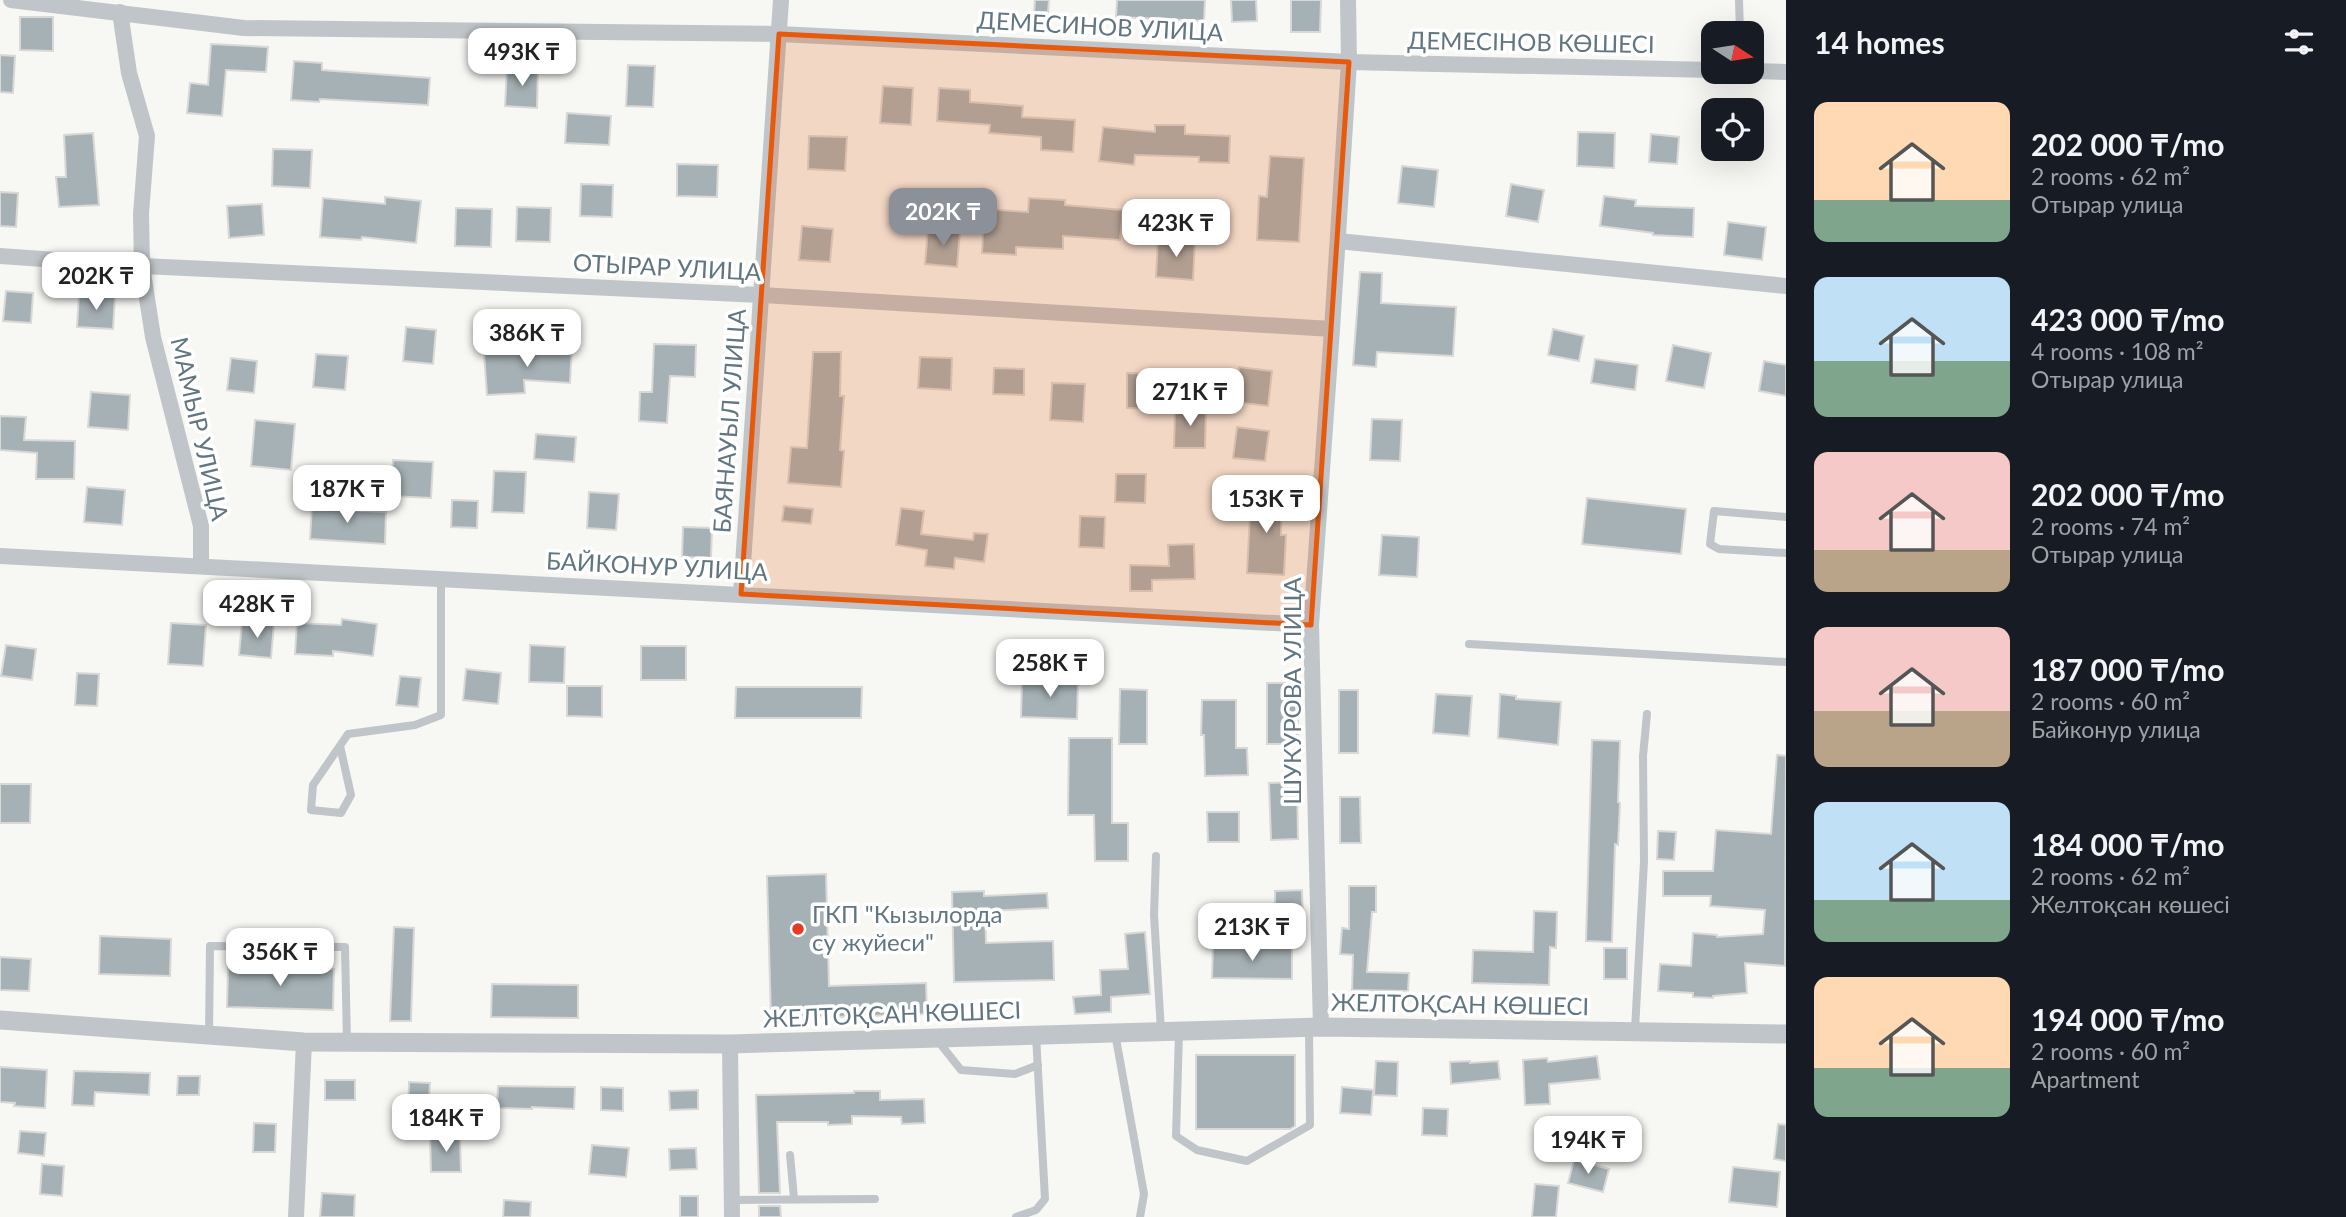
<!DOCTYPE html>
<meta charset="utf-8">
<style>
:root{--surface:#171b24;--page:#242831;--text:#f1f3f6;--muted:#9ea1a6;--accent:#8c9099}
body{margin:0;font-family:Lato,sans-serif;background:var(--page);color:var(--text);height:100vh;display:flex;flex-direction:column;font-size:26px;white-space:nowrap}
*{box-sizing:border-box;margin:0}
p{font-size:23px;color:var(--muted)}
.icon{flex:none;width:38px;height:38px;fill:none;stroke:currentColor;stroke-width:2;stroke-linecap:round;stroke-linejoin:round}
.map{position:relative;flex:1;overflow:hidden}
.drawer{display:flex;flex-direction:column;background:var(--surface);width:560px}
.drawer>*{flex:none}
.needle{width:46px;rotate:102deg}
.fabs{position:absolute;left:1701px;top:21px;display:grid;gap:14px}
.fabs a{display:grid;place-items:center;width:63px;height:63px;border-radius:14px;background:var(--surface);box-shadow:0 7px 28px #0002;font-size:35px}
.price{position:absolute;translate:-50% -60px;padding:0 16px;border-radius:14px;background:#fff;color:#222;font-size:23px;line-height:46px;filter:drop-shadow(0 2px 4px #0008)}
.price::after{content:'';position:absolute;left:50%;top:42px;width:21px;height:16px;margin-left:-10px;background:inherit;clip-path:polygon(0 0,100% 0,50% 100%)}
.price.current{background:var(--accent);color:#fff}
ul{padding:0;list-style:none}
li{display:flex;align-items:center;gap:21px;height:175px;padding:0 28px}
li span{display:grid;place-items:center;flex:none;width:196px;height:140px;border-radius:14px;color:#555}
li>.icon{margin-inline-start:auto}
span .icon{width:84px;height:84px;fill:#fffc;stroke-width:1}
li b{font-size:30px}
h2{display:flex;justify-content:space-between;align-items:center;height:84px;padding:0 28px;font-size:30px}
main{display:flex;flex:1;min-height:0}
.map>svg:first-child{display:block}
</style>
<main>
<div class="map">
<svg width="1786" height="1217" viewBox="0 0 1786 1217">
<rect width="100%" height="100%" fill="#f7f7f4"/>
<g fill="#a6b1b5" stroke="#d8d8d6" stroke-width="2">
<polygon points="1035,0 1049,0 1048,13 1034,12"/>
<polygon points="1117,0 1205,0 1204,21 1116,17"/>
<polygon points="1231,0 1256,0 1257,21 1232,22"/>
<polygon points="1291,0 1321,0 1320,32 1291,32"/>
<polygon points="20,17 53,17 53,51 20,50"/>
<polygon points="211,44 268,47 266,72 226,70 222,116 187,113 190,83 208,85"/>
<polygon points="0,55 15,56 13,93 0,92"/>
<polygon points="294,61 322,63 322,70 430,78 428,105 320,99 319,102 291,100"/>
<polygon points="628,65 655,66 653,107 626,106"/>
<polygon points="507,67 538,69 537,108 505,106"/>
<polygon points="883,86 913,88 911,125 880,123"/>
<polygon points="939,88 970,90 970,102 1023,106 1022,117 1075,120 1073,152 1041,150 1041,137 989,133 990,125 937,121"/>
<polygon points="567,113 611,116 609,145 565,143"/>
<polygon points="1155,125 1185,125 1185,134 1230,136 1229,163 1199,162 1199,157 1135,155 1134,165 1099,161 1103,127 1155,132"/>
<polygon points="1578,132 1615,133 1614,168 1577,166"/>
<polygon points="93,133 99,205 59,207 56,177 66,177 64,135"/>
<polygon points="1651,134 1679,137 1677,164 1649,162"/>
<polygon points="809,136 847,137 845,171 808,169"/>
<polygon points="273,149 312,150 310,188 272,186"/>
<polygon points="1270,156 1304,158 1299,242 1257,240 1259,196 1267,197"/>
<polygon points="677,164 718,165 717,197 677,196"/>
<polygon points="1402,166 1438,170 1434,207 1398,203"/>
<polygon points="581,184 613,185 612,217 580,216"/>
<polygon points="1511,184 1544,190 1538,222 1506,216"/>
<polygon points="0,192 18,193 16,227 0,226"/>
<polygon points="1604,196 1636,200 1635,206 1694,208 1693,237 1653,235 1653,233 1600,226"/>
<polygon points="385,197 421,201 416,243 362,237 361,240 320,237 323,198 385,204"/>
<polygon points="1029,198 1065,200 1065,205 1123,210 1120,240 1063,236 1063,249 1016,247 1016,255 982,253 984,209 1028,212"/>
<polygon points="262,204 264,235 229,238 227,206"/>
<polygon points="517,207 551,208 550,242 516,241"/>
<polygon points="456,208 492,209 491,247 455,246"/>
<polygon points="1728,222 1766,227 1762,260 1724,255"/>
<polygon points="802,226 833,229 830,262 799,260"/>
<polygon points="928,229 960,232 957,267 925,264"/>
<polygon points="1158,238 1195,240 1193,280 1156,277"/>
<polygon points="1360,272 1382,273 1381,303 1456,307 1453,356 1377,352 1376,367 1353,365"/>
<polygon points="6,291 33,293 31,323 3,321"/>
<polygon points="79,294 115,296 113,329 77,327"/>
<polygon points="406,327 436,330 433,364 403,361"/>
<polygon points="1553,329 1584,336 1579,361 1548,355"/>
<polygon points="654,344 696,345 695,377 670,376 667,423 639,421 640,392 652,392"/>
<polygon points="1673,345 1711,353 1704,388 1666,381"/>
<polygon points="540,346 572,347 570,383 524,380 525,393 487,395 484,354 540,350"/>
<polygon points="813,352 841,352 840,396 844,396 840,450 844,451 841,487 788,483 791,447 807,448"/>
<polygon points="316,354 348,356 345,390 313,387"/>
<polygon points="920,357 952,358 951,390 918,388"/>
<polygon points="231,358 257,361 254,393 227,390"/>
<polygon points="1595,359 1638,365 1635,390 1591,383"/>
<polygon points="1764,361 1786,365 1786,396 1759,391"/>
<polygon points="1239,367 1272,371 1268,406 1235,402"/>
<polygon points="994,368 1024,369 1024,395 993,394"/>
<polygon points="1127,373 1160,374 1159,409 1127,408"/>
<polygon points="1052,383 1085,384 1083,422 1050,420"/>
<polygon points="91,392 130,395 128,430 88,427"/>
<polygon points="1175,408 1206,409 1205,448 1174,448"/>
<polygon points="0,416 26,417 24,440 75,441 74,479 36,479 37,453 0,450"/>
<polygon points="1372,419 1402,420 1400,461 1370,460"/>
<polygon points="255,420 295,424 291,470 251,466"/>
<polygon points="1237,427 1269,431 1265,461 1233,458"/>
<polygon points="536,434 576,437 574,462 534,459"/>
<polygon points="393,460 433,462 431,498 391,496"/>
<polygon points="494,471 526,472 524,513 492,512"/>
<polygon points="1116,474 1146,474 1145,503 1115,502"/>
<polygon points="87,487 125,490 122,525 84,522"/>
<polygon points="589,492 619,494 616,530 587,528"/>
<polygon points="1251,493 1282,494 1281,535 1286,535 1284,575 1247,573"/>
<polygon points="1587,498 1686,509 1681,554 1582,544"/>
<polygon points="452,500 478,501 477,528 451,527"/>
<polygon points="312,504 342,505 342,510 386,512 385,544 310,539"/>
<polygon points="784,506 813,509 811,524 782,521"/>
<polygon points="901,508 924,511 921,534 973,540 974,533 988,534 984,562 955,558 954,569 925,566 927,550 896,545"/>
<polygon points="1080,516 1105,517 1104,548 1079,547"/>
<polygon points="683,527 712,528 711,558 682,557"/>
<polygon points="1382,535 1419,537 1417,577 1379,575"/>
<polygon points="1194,544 1195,579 1152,580 1152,591 1130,591 1130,565 1169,566 1168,545"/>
<polygon points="342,619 377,624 373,656 333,651 333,656 295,654 297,623 341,625"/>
<polygon points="242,621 274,624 271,658 239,655"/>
<polygon points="171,623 206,625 203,666 168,664"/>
<polygon points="6,645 36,649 32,680 1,676"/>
<polygon points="530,645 565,647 564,683 529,682"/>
<rect x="641" y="646" width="45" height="34"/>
<polygon points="466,669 501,673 498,704 463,700"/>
<polygon points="77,673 99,674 97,706 75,705"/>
<polygon points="400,676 421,678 418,707 396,705"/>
<polygon points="1022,680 1078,682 1077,719 1021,717"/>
<rect x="1267" y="683" width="31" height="61"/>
<polygon points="567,686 602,686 602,717 567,716"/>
<polygon points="736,687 862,687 861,718 735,718"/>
<polygon points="1120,689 1147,690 1147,744 1119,744"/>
<rect x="1339" y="690" width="19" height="63"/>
<polygon points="1436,694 1472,696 1469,736 1433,733"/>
<polygon points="1500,694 1516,696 1516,699 1561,702 1558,745 1498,738"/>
<polygon points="1202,700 1236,700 1236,748 1247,748 1248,775 1205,776 1204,735 1201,735"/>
<polygon points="1069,738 1112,738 1112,823 1128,823 1128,861 1095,861 1094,815 1068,815"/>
<polygon points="1592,740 1620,741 1618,802 1620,803 1618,845 1615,844 1612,942 1586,941"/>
<polygon points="1777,755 1786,756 1785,966 1745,963 1747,993 1713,996 1713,998 1693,997 1693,993 1658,991 1660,964 1691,966 1693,933 1717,935 1717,937 1763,934 1765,910 1710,906 1711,896 1663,896 1663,871 1713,871 1716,830 1771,834"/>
<polygon points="1297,782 1298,839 1271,840 1269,783"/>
<polygon points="0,784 31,784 30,823 0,823"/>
<polygon points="1340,797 1360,797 1361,843 1340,843"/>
<polygon points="1207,812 1239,812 1239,842 1208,842"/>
<polygon points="1658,831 1676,832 1674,860 1657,859"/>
<polygon points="826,874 829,986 926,983 927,1014 771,1019 767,876"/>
<polygon points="1349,886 1376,886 1376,912 1372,912 1367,972 1409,973 1408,991 1352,990 1353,955 1340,954 1342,928 1349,929"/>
<polygon points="1302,890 1303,918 1275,919 1275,891"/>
<polygon points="984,891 984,896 1047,893 1048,908 985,911 986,943 1053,941 1054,980 954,982 952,892"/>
<polygon points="1534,911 1557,912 1556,948 1550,947 1549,985 1472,983 1473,950 1533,952"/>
<polygon points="394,927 414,928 411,1021 390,1021"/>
<polygon points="1145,932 1150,994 1111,997 1111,1012 1075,1014 1073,997 1101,995 1100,970 1128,969 1125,934"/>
<polygon points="100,936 171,939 170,976 99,974"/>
<polygon points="1213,946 1292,947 1292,979 1212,978"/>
<rect x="1604" y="948" width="23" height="31"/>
<polygon points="0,957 31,959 29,991 0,990"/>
<polygon points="228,966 334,969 333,1010 227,1007"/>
<polygon points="492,984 578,985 578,1018 491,1017"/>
<polygon points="1196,1055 1295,1055 1295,1126 1290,1129 1196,1129"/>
<polygon points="1597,1056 1600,1079 1549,1084 1550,1104 1525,1105 1523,1060 1547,1058 1548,1062"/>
<polygon points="1376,1061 1398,1062 1397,1096 1374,1095"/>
<polygon points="1470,1061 1470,1063 1498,1061 1500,1079 1451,1084 1450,1062"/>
<polygon points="0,1067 47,1070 45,1108 14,1106 15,1103 0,1102"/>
<polygon points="74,1071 150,1073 149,1095 95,1092 94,1106 72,1105"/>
<polygon points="178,1076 200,1076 199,1095 177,1095"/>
<rect x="325" y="1080" width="30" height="20"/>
<polygon points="409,1082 430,1083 428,1118 408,1117"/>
<polygon points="498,1086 575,1087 574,1109 532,1107 532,1109 497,1108"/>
<polygon points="601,1087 623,1088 623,1111 601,1110"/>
<polygon points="1342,1087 1373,1090 1371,1115 1340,1113"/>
<polygon points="698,1090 698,1109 670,1110 669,1091"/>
<polygon points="854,1091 880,1091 880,1100 924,1099 925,1123 902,1124 901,1117 852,1116 852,1124 828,1125 828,1122 777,1122 780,1193 759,1193 756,1095 854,1093"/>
<polygon points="1423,1108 1448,1109 1447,1136 1422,1135"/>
<polygon points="254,1123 276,1124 275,1152 253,1152"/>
<polygon points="1778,1124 1786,1125 1786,1161 1774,1159"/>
<polygon points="20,1131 46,1133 44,1156 18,1153"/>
<polygon points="430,1136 460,1136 461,1172 431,1172"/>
<polygon points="592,1145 629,1148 626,1177 589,1174"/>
<polygon points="696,1148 697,1169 670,1170 669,1149"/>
<polygon points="1574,1160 1609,1169 1603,1192 1568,1183"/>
<polygon points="42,1164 64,1166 62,1196 40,1194"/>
<polygon points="1733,1167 1780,1172 1777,1207 1729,1202"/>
<polygon points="1535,1184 1559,1186 1556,1217 1532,1217"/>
<polygon points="322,1193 355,1195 354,1217 320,1217"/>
<rect x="680" y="1196" width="18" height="21"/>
<polygon points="504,1200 531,1202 530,1217 503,1217"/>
<polygon points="759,1206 780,1206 781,1217 759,1217"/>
</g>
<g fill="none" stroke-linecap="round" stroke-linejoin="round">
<g stroke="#bfc5c8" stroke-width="8">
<polyline points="1739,0 1740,33"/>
<polyline points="1786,517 1714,511 1710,544 1719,549 1786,553"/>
<polyline points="1469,644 1786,662"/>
<polyline points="340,746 351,795 341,813 311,810 313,785 348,734 415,725 441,715 441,578"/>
<polyline points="1156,856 1154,915 1161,1031"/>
<polyline points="1635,1030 1644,861 1643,756 1647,714"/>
<polyline points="1179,1032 1176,1136 1197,1150 1247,1161 1310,1125 1309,1027"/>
<polyline points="1115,1033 1144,1194 1140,1217"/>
<polyline points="209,1035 210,946 345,947 347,1042"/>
<polyline points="938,1041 961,1070 1015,1074 1038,1065"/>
<polyline points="790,1155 794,1198"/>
<polyline points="732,1200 875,1199"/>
<polyline points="1016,1217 1036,1210 1045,1199 1036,1035"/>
</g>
<g stroke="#bfc5c8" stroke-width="16">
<polyline points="11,0 244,28 779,34 1349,62 1713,70"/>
<polyline points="120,12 129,73 147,136 141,214 142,266 153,337 201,526 201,565"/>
<polyline points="1752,71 1786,72"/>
<polyline points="1338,241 1786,286"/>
<polyline points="0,256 142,266 761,295 1332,329"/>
<polyline points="0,556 1311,625"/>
<polyline points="741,594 781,0"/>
<polyline points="1321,1027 1311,625 1332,329 1349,62 1348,0"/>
<polyline points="730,1044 732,1217"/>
<polyline points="296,1217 304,1042"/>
</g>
<polyline stroke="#bfc5c8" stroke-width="19" points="0,1020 304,1042 730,1044 1321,1027 1786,1034"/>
</g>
<path fill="#e8590c" fill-opacity="0.2" stroke="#e8590c" stroke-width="5" stroke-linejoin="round" d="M779,34L1349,62L1311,625L741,594Z"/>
<circle fill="#e73a24" stroke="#fff" stroke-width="2.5" cx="798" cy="929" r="7"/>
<g text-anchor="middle" stroke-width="7" stroke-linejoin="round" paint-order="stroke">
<g font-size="24" fill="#61767f" stroke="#fff">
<text transform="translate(1100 27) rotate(3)" y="8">ДЕМЕСИНОВ УЛИЦА</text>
<text transform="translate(1531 43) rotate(1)" y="8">ДЕМЕСІНОВ КӨШЕСІ</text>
<text transform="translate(667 268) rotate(3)" y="8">ОТЫРАР УЛИЦА</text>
<text transform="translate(730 421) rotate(-86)" y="8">БАЯНАУЫЛ УЛИЦА</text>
<text transform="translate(199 429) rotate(77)" y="8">МАМЫР УЛИЦА</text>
<text transform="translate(657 567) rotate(3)" y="8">БАЙКОНУР УЛИЦА</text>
<text transform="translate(1293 691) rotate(-90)" y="8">ШУКУРОВА УЛИЦА</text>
<text transform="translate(1460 1005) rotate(1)" y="8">ЖЕЛТОҚСАН КӨШЕСІ</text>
<text transform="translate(892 1015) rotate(-2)" y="8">ЖЕЛТОҚСАН КӨШЕСІ</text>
</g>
<g font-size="24" fill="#61767f" stroke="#fff" text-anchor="start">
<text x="812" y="923">ГКП "Кызылорда<tspan x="812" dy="28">су жуйеси"</tspan></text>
</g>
</g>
</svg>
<div class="fabs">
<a><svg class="needle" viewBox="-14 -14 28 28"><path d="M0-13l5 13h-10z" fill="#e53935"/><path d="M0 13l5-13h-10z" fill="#9ea1a6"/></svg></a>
<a><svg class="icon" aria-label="locate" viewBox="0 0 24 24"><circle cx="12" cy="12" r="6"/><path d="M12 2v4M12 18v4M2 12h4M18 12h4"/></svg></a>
</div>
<b class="price" style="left:522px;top:88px">493K ₸</b>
<b class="price current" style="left:943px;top:248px">202K ₸</b>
<b class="price" style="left:1176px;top:259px">423K ₸</b>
<b class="price" style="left:96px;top:312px">202K ₸</b>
<b class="price" style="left:527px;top:369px">386K ₸</b>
<b class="price" style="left:1190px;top:428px">271K ₸</b>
<b class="price" style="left:347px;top:525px">187K ₸</b>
<b class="price" style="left:1266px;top:535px">153K ₸</b>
<b class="price" style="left:257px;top:640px">428K ₸</b>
<b class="price" style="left:1050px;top:699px">258K ₸</b>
<b class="price" style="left:1252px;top:963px">213K ₸</b>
<b class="price" style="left:280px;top:988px">356K ₸</b>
<b class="price" style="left:446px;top:1154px">184K ₸</b>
<b class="price" style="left:1588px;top:1176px">194K ₸</b>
</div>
<section class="drawer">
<h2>14 homes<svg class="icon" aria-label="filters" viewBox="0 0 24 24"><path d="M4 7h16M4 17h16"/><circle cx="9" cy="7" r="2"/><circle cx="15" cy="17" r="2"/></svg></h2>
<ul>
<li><span style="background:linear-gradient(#ffd9b3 70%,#7fa58c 0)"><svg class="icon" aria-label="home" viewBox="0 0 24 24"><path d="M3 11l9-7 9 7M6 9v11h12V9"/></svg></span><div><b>202 000 ₸/mo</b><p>2 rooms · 62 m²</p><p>Отырар улица</p></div></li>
<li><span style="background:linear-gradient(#bfe0f5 60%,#7fa58c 0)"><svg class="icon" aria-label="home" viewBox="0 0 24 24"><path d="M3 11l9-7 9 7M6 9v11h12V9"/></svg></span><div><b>423 000 ₸/mo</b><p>4 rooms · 108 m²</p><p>Отырар улица</p></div></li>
<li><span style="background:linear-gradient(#f6c9c9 70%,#b9a48a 0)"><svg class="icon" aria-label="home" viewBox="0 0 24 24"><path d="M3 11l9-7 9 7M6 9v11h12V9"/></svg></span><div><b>202 000 ₸/mo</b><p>2 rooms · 74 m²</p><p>Отырар улица</p></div></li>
<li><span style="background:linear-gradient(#f6c9c9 60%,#b9a48a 0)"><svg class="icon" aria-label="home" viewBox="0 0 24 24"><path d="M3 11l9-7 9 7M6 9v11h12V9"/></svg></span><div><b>187 000 ₸/mo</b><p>2 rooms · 60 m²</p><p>Байконур улица</p></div></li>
<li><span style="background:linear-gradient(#bfe0f5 70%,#7fa58c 0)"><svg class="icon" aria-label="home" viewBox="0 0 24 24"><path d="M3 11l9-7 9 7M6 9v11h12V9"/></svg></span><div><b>184 000 ₸/mo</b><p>2 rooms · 62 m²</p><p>Желтоқсан көшесі</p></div></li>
<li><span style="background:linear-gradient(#ffd9b3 65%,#7fa58c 0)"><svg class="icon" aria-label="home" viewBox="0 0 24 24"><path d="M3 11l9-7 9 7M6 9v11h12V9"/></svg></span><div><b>194 000 ₸/mo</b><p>2 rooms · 60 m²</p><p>Apartment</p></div></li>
</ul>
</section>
</main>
